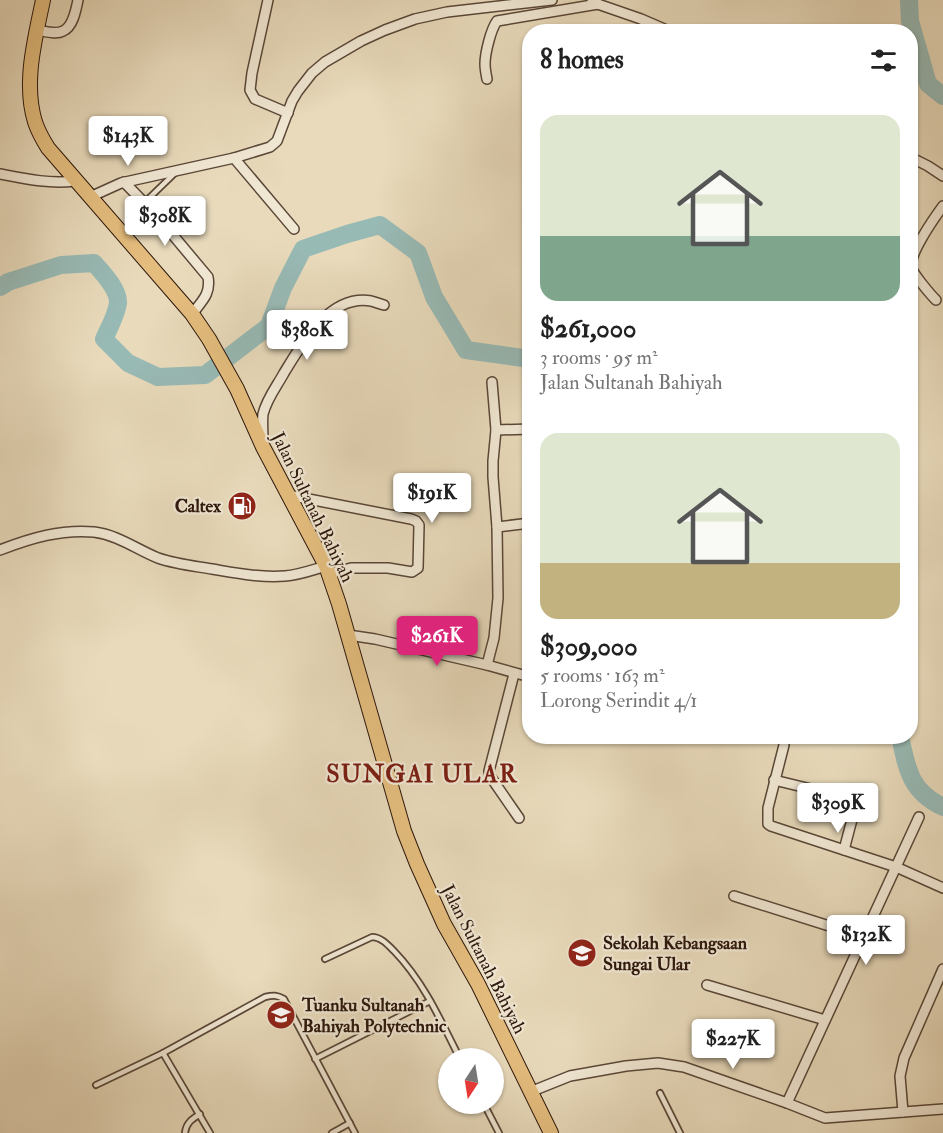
<!DOCTYPE html>
<meta charset="utf-8">
<style>
:root{--surface:#fff;--page:#f2f2f2;--text:#222;--muted:#767676;--accent:#db2777}
body{margin:0;font-family:"IM FELL Double Pica",serif;background:var(--page);color:var(--text);height:100vh;display:flex;flex-direction:column;font-size:22px;white-space:nowrap}
*{box-sizing:border-box;margin:0}
p{font-size:20px;color:var(--muted)}
.icon{flex:none;width:33px;height:33px;fill:none;stroke:currentColor;stroke-width:2;stroke-linecap:round;stroke-linejoin:round}
.map{position:relative;flex:1;overflow:hidden}
.drawer{position:absolute;left:522px;top:24px;width:396px;height:720px;display:flex;flex-direction:column;background:var(--surface);border-radius:24px;box-shadow:0 2px 4px #0004}
.drawer>*{flex:none}
.needle{width:39px;rotate:192deg}
.fabs{position:absolute;left:438px;top:1048px;display:grid;gap:12px}
.fabs a{display:grid;place-items:center;width:66px;height:66px;border-radius:50%;background:var(--surface);box-shadow:0 2px 4px #0004;font-size:30px}
.price{position:absolute;translate:-50% -51px;padding:0 14px;border-radius:6px;background:#fff;color:#222;font-size:20px;line-height:39px;filter:drop-shadow(0 2px 3px #0008)}
.price::after{content:'';position:absolute;left:50%;top:36px;width:18px;height:14px;margin-left:-9px;background:inherit;clip-path:polygon(0 0,100% 0,50% 100%)}
.price.current{background:var(--accent);color:#fff}
ul{padding:0;list-style:none}
li{display:grid;align-content:center;gap:12px;height:318px;padding:0 18px}
li span{display:grid;place-items:center;height:186px;border-radius:18px;color:#555}
li>.icon{margin-inline-start:auto}
span .icon{width:108px;height:108px;fill:#fffc;stroke-width:1}
li b{font-size:26px}
h2{display:flex;justify-content:space-between;align-items:center;height:72px;padding:0 18px;font-size:26px}
.map>svg:first-child{display:block}
</style>
<div class="map">
<svg width="943" height="1133" viewBox="0 0 943 1133">
<rect width="100%" height="100%" fill="#e8dabb"/>
<filter id="stains"><feTurbulence type="fractalNoise" baseFrequency=".00333" numOctaves="4"/><feColorMatrix values="0 0 0 0 .2 0 0 0 0 .09 0 0 0 0 .02 0 0 0 .5 -.17"/></filter>
<radialGradient id="worn" r=".72"><stop offset=".6" stop-color="#630" stop-opacity="0"/><stop offset="1" stop-color="#630" stop-opacity=".3"/></radialGradient>
<g fill="none" stroke-linecap="round" stroke-linejoin="round">
<g stroke="#98bab5" stroke-width="18">
<polyline points="909,0 910,21 928,84 943,96"/>
<path d="M0,287L8,282L61,265L94,263C103,273 119,290 118,303C116,316 109,328 104,339L128,363L158,377L205,375L269,326L283,288L303,249L347,234L380,225L418,253L434,297L466,350L530,359"/>
<path d="M900,736C907,769 910,791 943,807"/>
</g>
<g stroke="#5a4738" stroke-width="8">
<g id="service">
<polyline points="144,203 176,172"/>
<path d="M325,959L372,937C381,937 388,945 394,951C424,982 441,1021 460,1059"/>
<polyline points="163,1053 210,1133"/>
<polyline points="315,1059 430,1001"/>
<path d="M96,1085L163,1053L265,997C273,995 277,995 284,999L355,1133"/>
<polyline points="660,1093 680,1133"/>
<polyline points="484,1104 499,1133"/>
<path d="M185,1133C186,1123 192,1119 200,1114"/>
<polyline points="332,1133 350,1123"/>
</g>
</g>
<g stroke="#5a4738" stroke-width="12">
<g id="minor">
<polyline points="268,0 252,73 250,90 255,99 288,113"/>
<polyline points="592,2 641,19 671,32"/>
<path d="M37,30C44,31 56,35 63,31C73,27 76,10 78,0"/>
<path d="M487,79C486,74 485,69 485,64C485,53 491,29 497,21L598,4"/>
<polyline points="910,157 928,166 943,176"/>
<polyline points="234,158 294,229"/>
<path d="M0,174C26,179 48,184 75,181"/>
<path d="M124,182L157,216L208,277C211,294 202,301 192,314"/>
<polyline points="90,197 121,183 234,158 270,147 277,141 292,101 298,91 312,73 325,62 361,41 385,30 415,19 447,12 552,0"/>
<path d="M936,300C930,294 915,276 912,269C907,256 935,217 943,206"/>
<polyline points="496,430 530,429"/>
<path d="M263,441C263,432 262,422 263,414C267,398 277,386 284,373C302,344 329,294 371,301C375,302 380,304 384,305"/>
<polyline points="288,495 411,519 416,521 419,525 418,568 412,572 388,568 351,568 329,574"/>
<polyline points="497,527 530,523"/>
<path d="M0,550C31,538 61,529 94,532C118,535 136,549 158,558C175,564 194,566 212,569C236,573 261,578 285,576C299,575 312,570 326,566"/>
<polyline points="348,635 375,639 487,665 530,677"/>
<polyline points="487,665 494,638 498,598 497,527 493,477 493,461 496,430 492,382"/>
<polyline points="514,674 489,771 490,776 519,818"/>
<polyline points="784,745 768,808 768,824 771,826 896,867 943,888"/>
<polyline points="774,780 848,798 853,801 855,808 844,850"/>
<polyline points="734,896 864,937"/>
<polyline points="707,985 825,1020"/>
<polyline points="530,1092 570,1076 626,1066 658,1063 684,1067 787,1103 825,1118 943,1109"/>
<polyline points="787,1103 919,817"/>
<polyline points="903,1112 900,1076 904,1058 943,969"/>
</g>
</g>
<g stroke="#2b160c" stroke-width="16">
<path id="primary" d="M43,0C35,39 23,83 35,122C38,131 43,140 48,148L192,314L209,339L237,389L263,447L326,566L339,604L404,831L417,864L444,924L478,984L551,1133"/>
</g>
<use href="#service" stroke="#f0e7d3" stroke-width="4.5"/>
<use href="#minor" stroke="#f0e7d3" stroke-width="9"/>
<use href="#primary" stroke="#e4bd7e" stroke-width="14"/>
</g>
<defs>
<g id="fuel-disc" transform="scale(1.5)"><circle r="9.5" fill="#8f2418" stroke="#f0e7d3"/><path d="M-5.5-6h7V0h2V4h1.3V-2.5L3-4.5l.8-.8L6-3V5H2.5V1h-1V6h-7ZM-4.2-4.7v3.2H.2V-4.7Z" fill="#fff"/></g>
<g id="school-disc" transform="scale(1.5)"><circle r="9.5" fill="#8f2418" stroke="#f0e7d3"/><path d="M0-5L7-2L0 1L-7-2ZM-4 1L0 2.5L4 1V4Q0 6-4 4Z" fill="#fff"/></g>
<g id="university-disc" transform="scale(1.5)"><circle r="9.5" fill="#8f2418" stroke="#f0e7d3"/><path d="M0-5L7-2L0 1L-7-2ZM-4 1L0 2.5L4 1V4Q0 6-4 4Z" fill="#fff"/></g>
</defs>
<g fill-rule="evenodd">
<use href="#fuel-disc" x="242" y="506"/>
<use href="#school-disc" x="582" y="953"/>
<use href="#university-disc" x="281" y="1015"/>
</g>
<g text-anchor="middle" stroke-width="4.5" stroke-linejoin="round" paint-order="stroke">
<g font-size="18" font-weight="bold" fill="#2b160c" stroke="#f0e7d3" text-anchor="start">
<text x="221" y="512" text-anchor="end">Caltex</text>
<text x="603" y="949">Sekolah Kebangsaan<tspan x="603" dy="21">Sungai Ular</tspan></text>
<text x="302" y="1011">Tuanku Sultanah<tspan x="302" dy="21">Bahiyah Polytechnic</tspan></text>
</g>
<g font-size="18" fill="#2b160c" stroke="#f0e7d3">
<text transform="translate(313 507) rotate(64)" y="6">Jalan Sultanah Bahiyah</text>
<text transform="translate(484 959) rotate(63)" y="6">Jalan Sultanah Bahiyah</text>
</g>
<g font-size="24" font-weight="bold" letter-spacing="1.5" fill="#7a1f14" stroke="#f0e7d3">
<text x="422" y="782">SUNGAI ULAR</text>
</g>
</g>
<rect width="100%" height="100%" filter="url(#stains)"/>
<rect width="100%" height="100%" fill="url(#worn)"/>
</svg>
<div class="fabs">
<a><svg class="needle" viewBox="-14 -14 28 28"><path d="M0-13l5 13h-10z" fill="#e53935"/><path d="M0 13l5-13h-10z" fill="#767676"/></svg></a>
</div>
<b class="price" style="left:128px;top:167px">$143K</b>
<b class="price" style="left:165px;top:247px">$308K</b>
<b class="price" style="left:307px;top:361px">$380K</b>
<b class="price" style="left:432px;top:524px">$191K</b>
<b class="price current" style="left:437px;top:667px">$261K</b>
<b class="price" style="left:838px;top:834px">$309K</b>
<b class="price" style="left:866px;top:966px">$132K</b>
<b class="price" style="left:733px;top:1070px">$227K</b>
<section class="drawer">
<h2>8 homes<svg class="icon" aria-label="filters" viewBox="0 0 24 24"><path d="M4 7h16M4 17h16"/><circle cx="9" cy="7" r="2"/><circle cx="15" cy="17" r="2"/></svg></h2>
<ul>
<li><span style="background:linear-gradient(#dfe7d0 65%,#7fa58c 0)"><svg class="icon" aria-label="home" viewBox="0 0 24 24"><path d="M3 11l9-7 9 7M6 9v11h12V9"/></svg></span><div><b>$261,000</b><p>3 rooms · 95 m²</p><p>Jalan Sultanah Bahiyah</p></div></li>
<li><span style="background:linear-gradient(#dfe7d0 70%,#c2b280 0)"><svg class="icon" aria-label="home" viewBox="0 0 24 24"><path d="M3 11l9-7 9 7M6 9v11h12V9"/></svg></span><div><b>$309,000</b><p>5 rooms · 163 m²</p><p>Lorong Serindit 4/1</p></div></li>
</ul>
</section>
</div>
